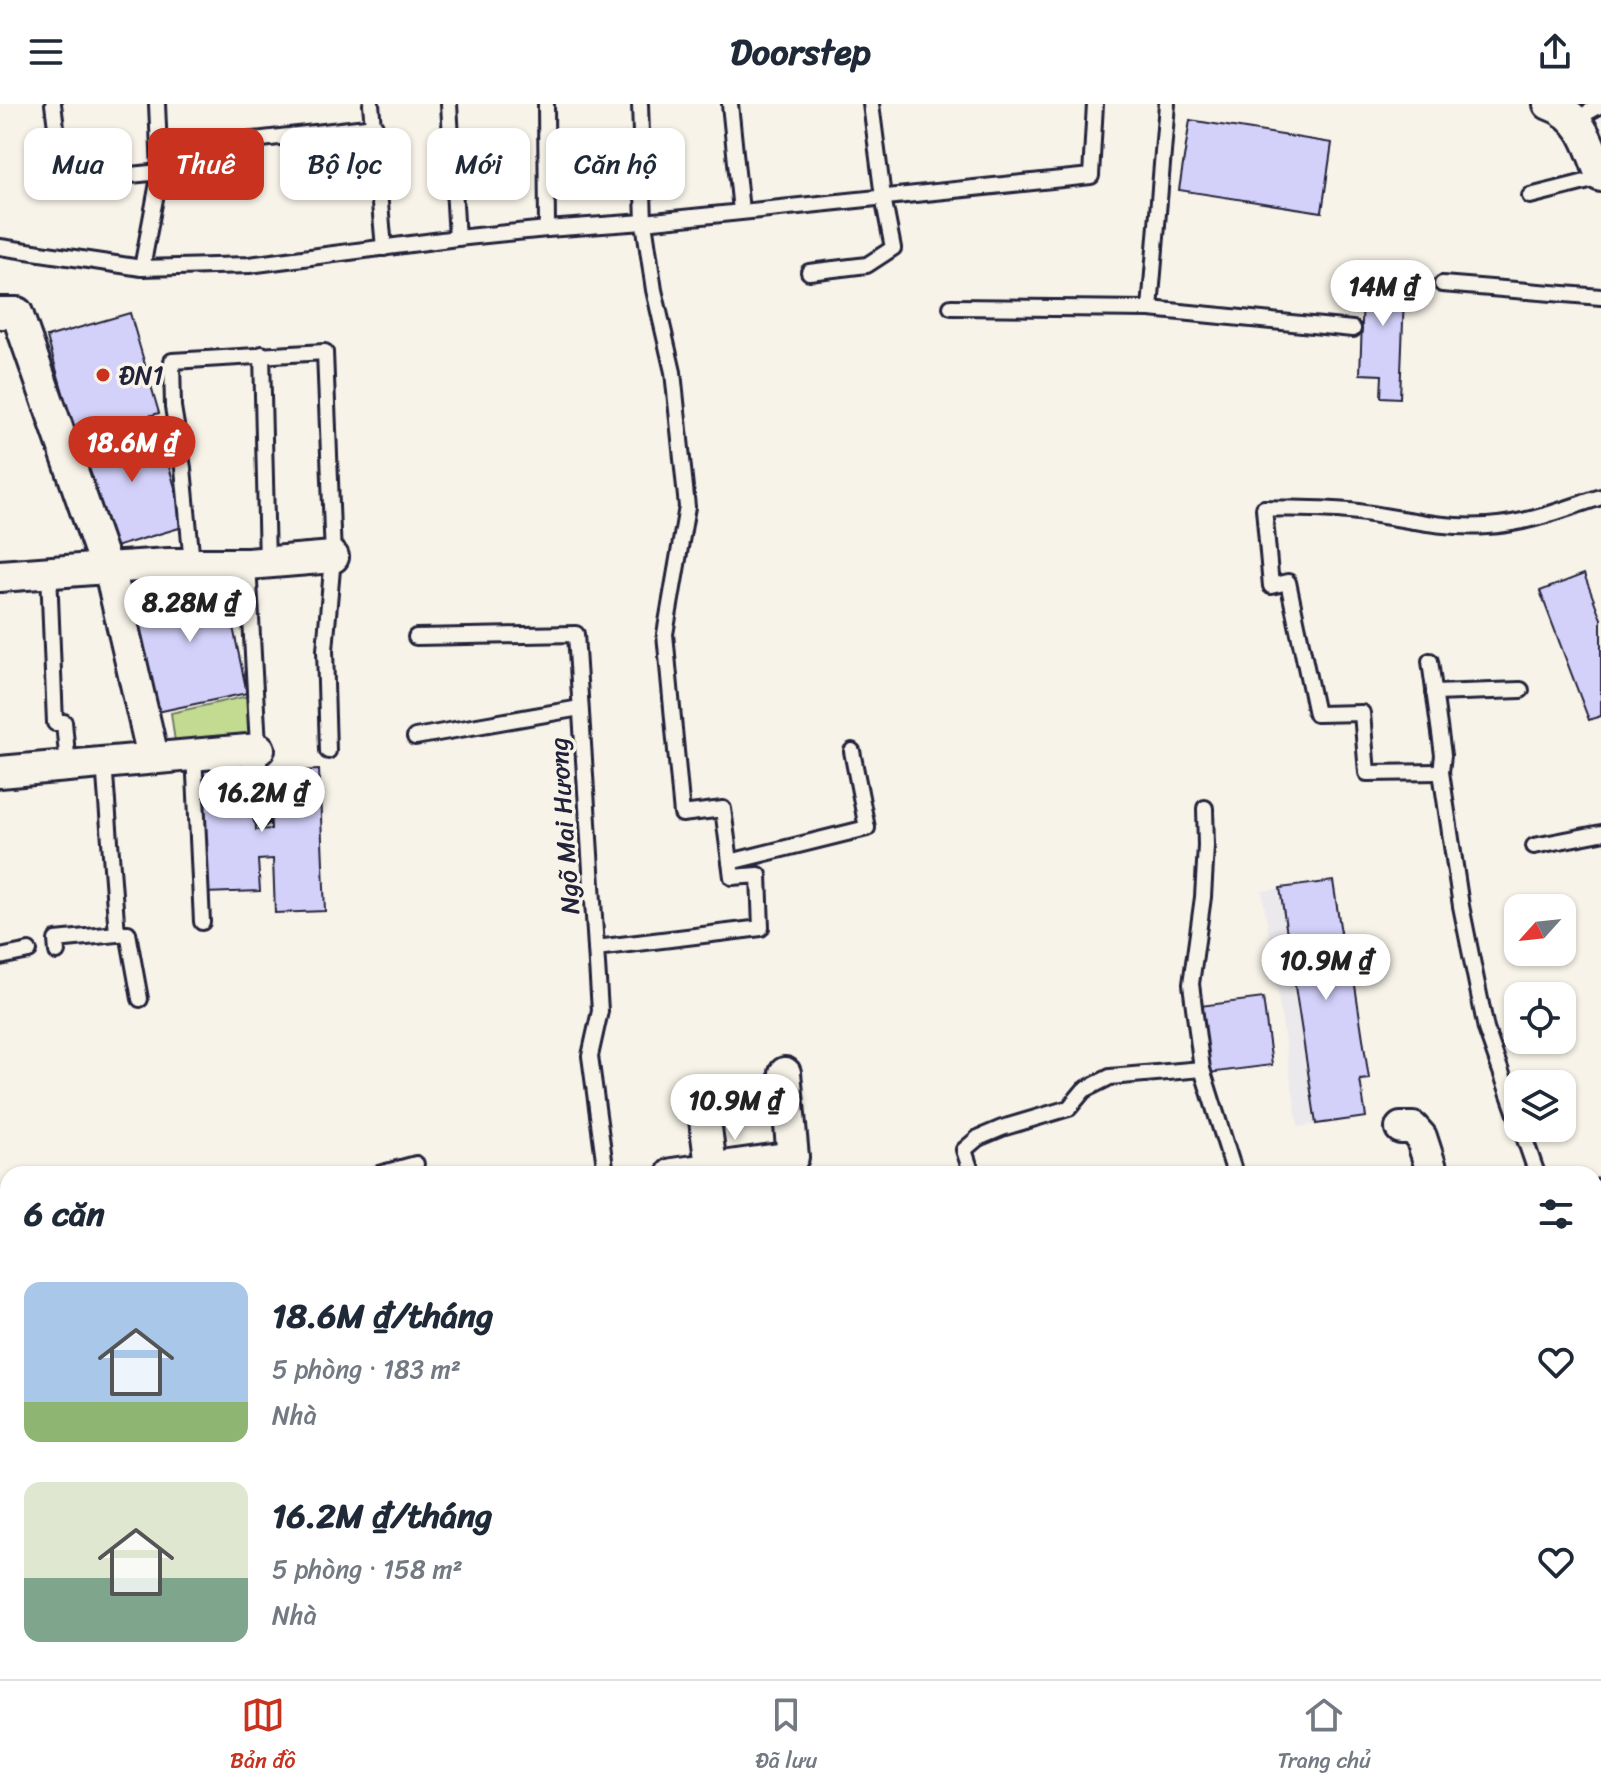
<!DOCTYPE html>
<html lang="vi">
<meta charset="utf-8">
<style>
:root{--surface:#fff;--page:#f2f2f3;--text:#1f2937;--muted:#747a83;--line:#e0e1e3;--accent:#c8321e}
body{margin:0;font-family:Sriracha,sans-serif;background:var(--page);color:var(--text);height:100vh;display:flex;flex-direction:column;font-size:30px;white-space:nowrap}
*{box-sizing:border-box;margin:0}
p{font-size:26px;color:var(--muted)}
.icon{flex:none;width:44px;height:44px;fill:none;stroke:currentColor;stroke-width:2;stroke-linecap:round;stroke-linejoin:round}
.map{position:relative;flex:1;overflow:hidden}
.panel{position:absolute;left:0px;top:1062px;width:1602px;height:514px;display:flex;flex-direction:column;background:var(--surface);border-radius:24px 24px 0 0;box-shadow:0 2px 6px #0004}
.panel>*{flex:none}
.banner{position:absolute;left:24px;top:24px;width:800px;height:72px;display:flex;gap:16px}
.needle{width:52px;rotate:243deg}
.tools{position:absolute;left:1504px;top:790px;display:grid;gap:16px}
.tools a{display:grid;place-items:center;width:72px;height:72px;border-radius:16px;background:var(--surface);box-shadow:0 2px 6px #0004;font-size:40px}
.price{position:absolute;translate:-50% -68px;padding:0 18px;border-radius:28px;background:#fff;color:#222;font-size:26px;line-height:52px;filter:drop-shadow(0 2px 4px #0008)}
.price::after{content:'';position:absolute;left:50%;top:48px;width:24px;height:18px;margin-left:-12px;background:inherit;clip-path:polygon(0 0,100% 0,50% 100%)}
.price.selected{background:var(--accent);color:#fff}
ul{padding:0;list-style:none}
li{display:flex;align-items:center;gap:24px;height:200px;padding:0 24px}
li span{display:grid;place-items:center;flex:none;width:224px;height:160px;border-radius:16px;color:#555}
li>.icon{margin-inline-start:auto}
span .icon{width:96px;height:96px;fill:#fffc;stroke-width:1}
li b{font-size:34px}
h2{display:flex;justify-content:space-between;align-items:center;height:96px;padding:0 24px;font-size:34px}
.pill{padding:0 28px;border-radius:16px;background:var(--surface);box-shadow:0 2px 6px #0004;font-size:28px;line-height:72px}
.pill.selected{background:var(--accent);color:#fff}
header{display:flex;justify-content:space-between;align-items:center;height:104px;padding:0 24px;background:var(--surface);font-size:36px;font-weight:700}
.menu{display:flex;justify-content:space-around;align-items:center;height:112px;border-top:2px solid var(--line);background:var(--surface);font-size:22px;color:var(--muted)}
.menu a{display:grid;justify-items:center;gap:4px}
.menu .selected{color:var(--accent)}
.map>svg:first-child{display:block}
</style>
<header><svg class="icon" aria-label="menu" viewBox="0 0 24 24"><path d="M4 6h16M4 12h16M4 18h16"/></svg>Doorstep<svg class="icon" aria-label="share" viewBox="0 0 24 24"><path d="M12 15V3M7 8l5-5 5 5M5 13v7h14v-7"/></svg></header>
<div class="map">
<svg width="1601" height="1575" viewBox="0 0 1601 1575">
<rect width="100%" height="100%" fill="#f7f3e8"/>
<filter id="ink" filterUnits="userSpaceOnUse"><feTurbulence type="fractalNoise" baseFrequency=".0125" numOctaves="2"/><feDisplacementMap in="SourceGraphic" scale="16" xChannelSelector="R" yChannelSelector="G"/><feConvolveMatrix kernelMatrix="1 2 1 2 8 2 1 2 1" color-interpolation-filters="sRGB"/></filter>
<g filter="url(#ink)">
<polygon fill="#ece9ed" points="1333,777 1343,842 1349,841 1369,975 1360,977 1366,1013 1298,1023 1262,787"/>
<polygon fill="#c2db91" stroke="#727e66" stroke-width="2" points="248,592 253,640 176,645 171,609"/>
<g fill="#d3d1fa" stroke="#22223b" stroke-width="2">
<polygon points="1190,16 1332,39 1322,108 1179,86"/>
<polygon points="1364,165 1405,167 1400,294 1381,293 1382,271 1360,270"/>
<polygon points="130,209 159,309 76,334 47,233"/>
<polygon points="155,314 186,422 108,445 77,338"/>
<polygon points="1584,470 1601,515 1601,612 1589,616 1540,487"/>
<polygon points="222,471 247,589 157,608 132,490"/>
<polygon points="253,656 256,726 271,725 269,668 319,666 325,807 275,809 273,755 258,756 260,787 204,789 198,658"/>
<polygon points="1333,777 1343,842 1349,841 1369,975 1360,976 1366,1013 1316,1020 1280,784"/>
<polygon points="1263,894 1272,961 1209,969 1200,902"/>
<polygon points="0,1490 8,1514 8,1568 26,1568 29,1575 0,1575"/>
</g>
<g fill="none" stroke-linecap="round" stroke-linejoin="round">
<g stroke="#22223b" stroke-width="20">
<g id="lane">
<polyline points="53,0 63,78 160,68"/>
<polyline points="371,0 384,144"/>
<polyline points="449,0 457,134"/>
<polyline points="546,0 547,125"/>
<polyline points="730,0 741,107"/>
<polyline points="1576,15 1601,1"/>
<polyline points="236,38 375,22"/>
<polyline points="1530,92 1601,74"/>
<polyline points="0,143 142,164 249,161 457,134 547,125 644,118 1091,72 1095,0"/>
<polyline points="142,164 160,68 157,0"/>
<polyline points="809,168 867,161 893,144 883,93 871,0"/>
<polyline points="1442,180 1601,193"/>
<polyline points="951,203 1150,205 1167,0"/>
<polyline points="1150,205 1353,225"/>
<polyline points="262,250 267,458"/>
<polyline points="192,459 183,364 173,303 172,257 325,248 333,453 325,546 328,647"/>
<polyline points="248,460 262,714"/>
<polyline points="49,468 55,619 64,618 68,662"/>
<polyline points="416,533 576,530 600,907 590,952 606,1070"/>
<polyline points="1430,557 1443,651 1441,668 1461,802 1486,925 1518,1016"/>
<polyline points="1434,589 1521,586"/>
<polyline points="415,633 580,604"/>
<polyline points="194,650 202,818"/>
<path d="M1441,668L1367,669L1362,609L1316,610L1288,478L1271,482L1264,404C1295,405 1327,404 1358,408C1400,414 1444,425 1487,422C1527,420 1564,405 1601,393"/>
<polyline points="1205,704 1206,742 1203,793 1191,880 1202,965 1235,1070"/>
<polyline points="1534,742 1601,729"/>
<polyline points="730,758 867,724 852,647"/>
<polyline points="117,830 128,829 140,895"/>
<polyline points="596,844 761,824 759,771 732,773 723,705 682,710 665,530 687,403 673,268 654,186 644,118 640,0"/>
<polyline points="57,848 56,836 117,830 104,658"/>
<polyline points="0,853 29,847"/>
<polyline points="1521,1024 1537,1070"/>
<polyline points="379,1070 416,1060"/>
<polyline points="972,1070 964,1046 978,1034 1002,1024 1069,1004 1084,986 1110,973 1202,965"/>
<polyline points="0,1175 8,1172"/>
<polyline points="1594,1450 1601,1473"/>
<polyline points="452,1568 455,1575"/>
<polyline points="1173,1568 1176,1575"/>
<polyline points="1207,1568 1215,1575"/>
<polyline points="1364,1575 1364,1568"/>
</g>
</g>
<g stroke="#22223b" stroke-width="36">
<g id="street">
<path d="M1549,0C1582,11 1590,42 1601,72"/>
<polyline points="0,209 17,209 106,464 169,460 248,460 333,453"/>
<polyline points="0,472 106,464 112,476 153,653"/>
<polyline points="0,668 259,645"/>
<polyline points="705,1016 712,1070"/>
<polyline points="1401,1024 1413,1024 1421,1033 1433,1070"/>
<polyline points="672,1070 793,1053 785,969"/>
</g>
</g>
<g stroke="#22223b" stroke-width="48">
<g id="secondary">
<polyline points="1594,1099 1601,1097"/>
<polyline points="908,1568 910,1575"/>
<polyline points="221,1575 241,1568"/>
</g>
</g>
<use href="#lane" stroke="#f7f3e8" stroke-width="14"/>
<use href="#street" stroke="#f7f3e8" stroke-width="30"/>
<use href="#secondary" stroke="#f7f3e8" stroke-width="42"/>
</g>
</g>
<circle fill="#c8321e" stroke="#f7f3e8" stroke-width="3" cx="103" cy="271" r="8"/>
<g text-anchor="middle" stroke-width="7" stroke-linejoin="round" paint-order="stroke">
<g font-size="26" fill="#22223b" stroke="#f7f3e8" text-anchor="start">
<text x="119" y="280">ĐN1</text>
</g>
<g font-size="26" fill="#22223b" stroke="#f7f3e8">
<text transform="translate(564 722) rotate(-94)" y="9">Ngõ Mai Hương</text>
</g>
</g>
</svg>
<div class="tools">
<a><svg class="needle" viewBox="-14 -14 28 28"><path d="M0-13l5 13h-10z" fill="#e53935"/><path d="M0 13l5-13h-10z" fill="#747a83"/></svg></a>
<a><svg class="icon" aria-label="locate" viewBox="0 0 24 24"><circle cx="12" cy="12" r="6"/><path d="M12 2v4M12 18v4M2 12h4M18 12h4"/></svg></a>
<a><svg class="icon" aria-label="layers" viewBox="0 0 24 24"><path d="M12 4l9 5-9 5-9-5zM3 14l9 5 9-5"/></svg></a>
</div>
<b class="price" style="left:1383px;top:224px">14M ₫</b>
<b class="price selected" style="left:132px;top:380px">18.6M ₫</b>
<b class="price" style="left:190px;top:540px">8.28M ₫</b>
<b class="price" style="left:262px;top:730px">16.2M ₫</b>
<b class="price" style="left:1326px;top:898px">10.9M ₫</b>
<b class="price" style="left:735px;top:1038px">10.9M ₫</b>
<div class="banner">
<a class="pill">Mua</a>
<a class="pill selected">Thuê</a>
<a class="pill">Bộ lọc</a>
<a class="pill">Mới</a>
<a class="pill">Căn hộ</a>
</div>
<section class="panel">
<h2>6 căn<svg class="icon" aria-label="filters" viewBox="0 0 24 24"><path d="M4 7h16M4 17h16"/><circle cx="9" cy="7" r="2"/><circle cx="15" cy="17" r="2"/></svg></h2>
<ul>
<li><span style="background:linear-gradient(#a9c7e8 75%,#8fb573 0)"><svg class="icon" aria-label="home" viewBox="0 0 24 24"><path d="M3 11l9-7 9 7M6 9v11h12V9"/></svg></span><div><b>18.6M ₫/tháng</b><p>5 phòng · 183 m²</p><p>Nhà</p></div><svg class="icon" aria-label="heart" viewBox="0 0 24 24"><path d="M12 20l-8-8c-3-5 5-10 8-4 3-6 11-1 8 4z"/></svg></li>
<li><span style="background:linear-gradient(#dfe7d0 60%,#7fa58c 0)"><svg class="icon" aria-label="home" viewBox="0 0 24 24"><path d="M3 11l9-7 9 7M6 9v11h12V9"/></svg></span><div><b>16.2M ₫/tháng</b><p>5 phòng · 158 m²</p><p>Nhà</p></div><svg class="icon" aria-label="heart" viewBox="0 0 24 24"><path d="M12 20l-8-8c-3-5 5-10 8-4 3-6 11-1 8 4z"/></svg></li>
</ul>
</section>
</div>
<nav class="menu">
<a class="selected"><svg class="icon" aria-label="map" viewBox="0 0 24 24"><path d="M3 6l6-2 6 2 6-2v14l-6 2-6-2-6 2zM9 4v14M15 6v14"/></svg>Bản đồ</a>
<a><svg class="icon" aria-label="saved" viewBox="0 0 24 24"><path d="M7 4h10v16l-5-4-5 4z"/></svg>Đã lưu</a>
<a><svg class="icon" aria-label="home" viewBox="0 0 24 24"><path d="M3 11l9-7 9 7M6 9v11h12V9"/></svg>Trang chủ</a>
</nav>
